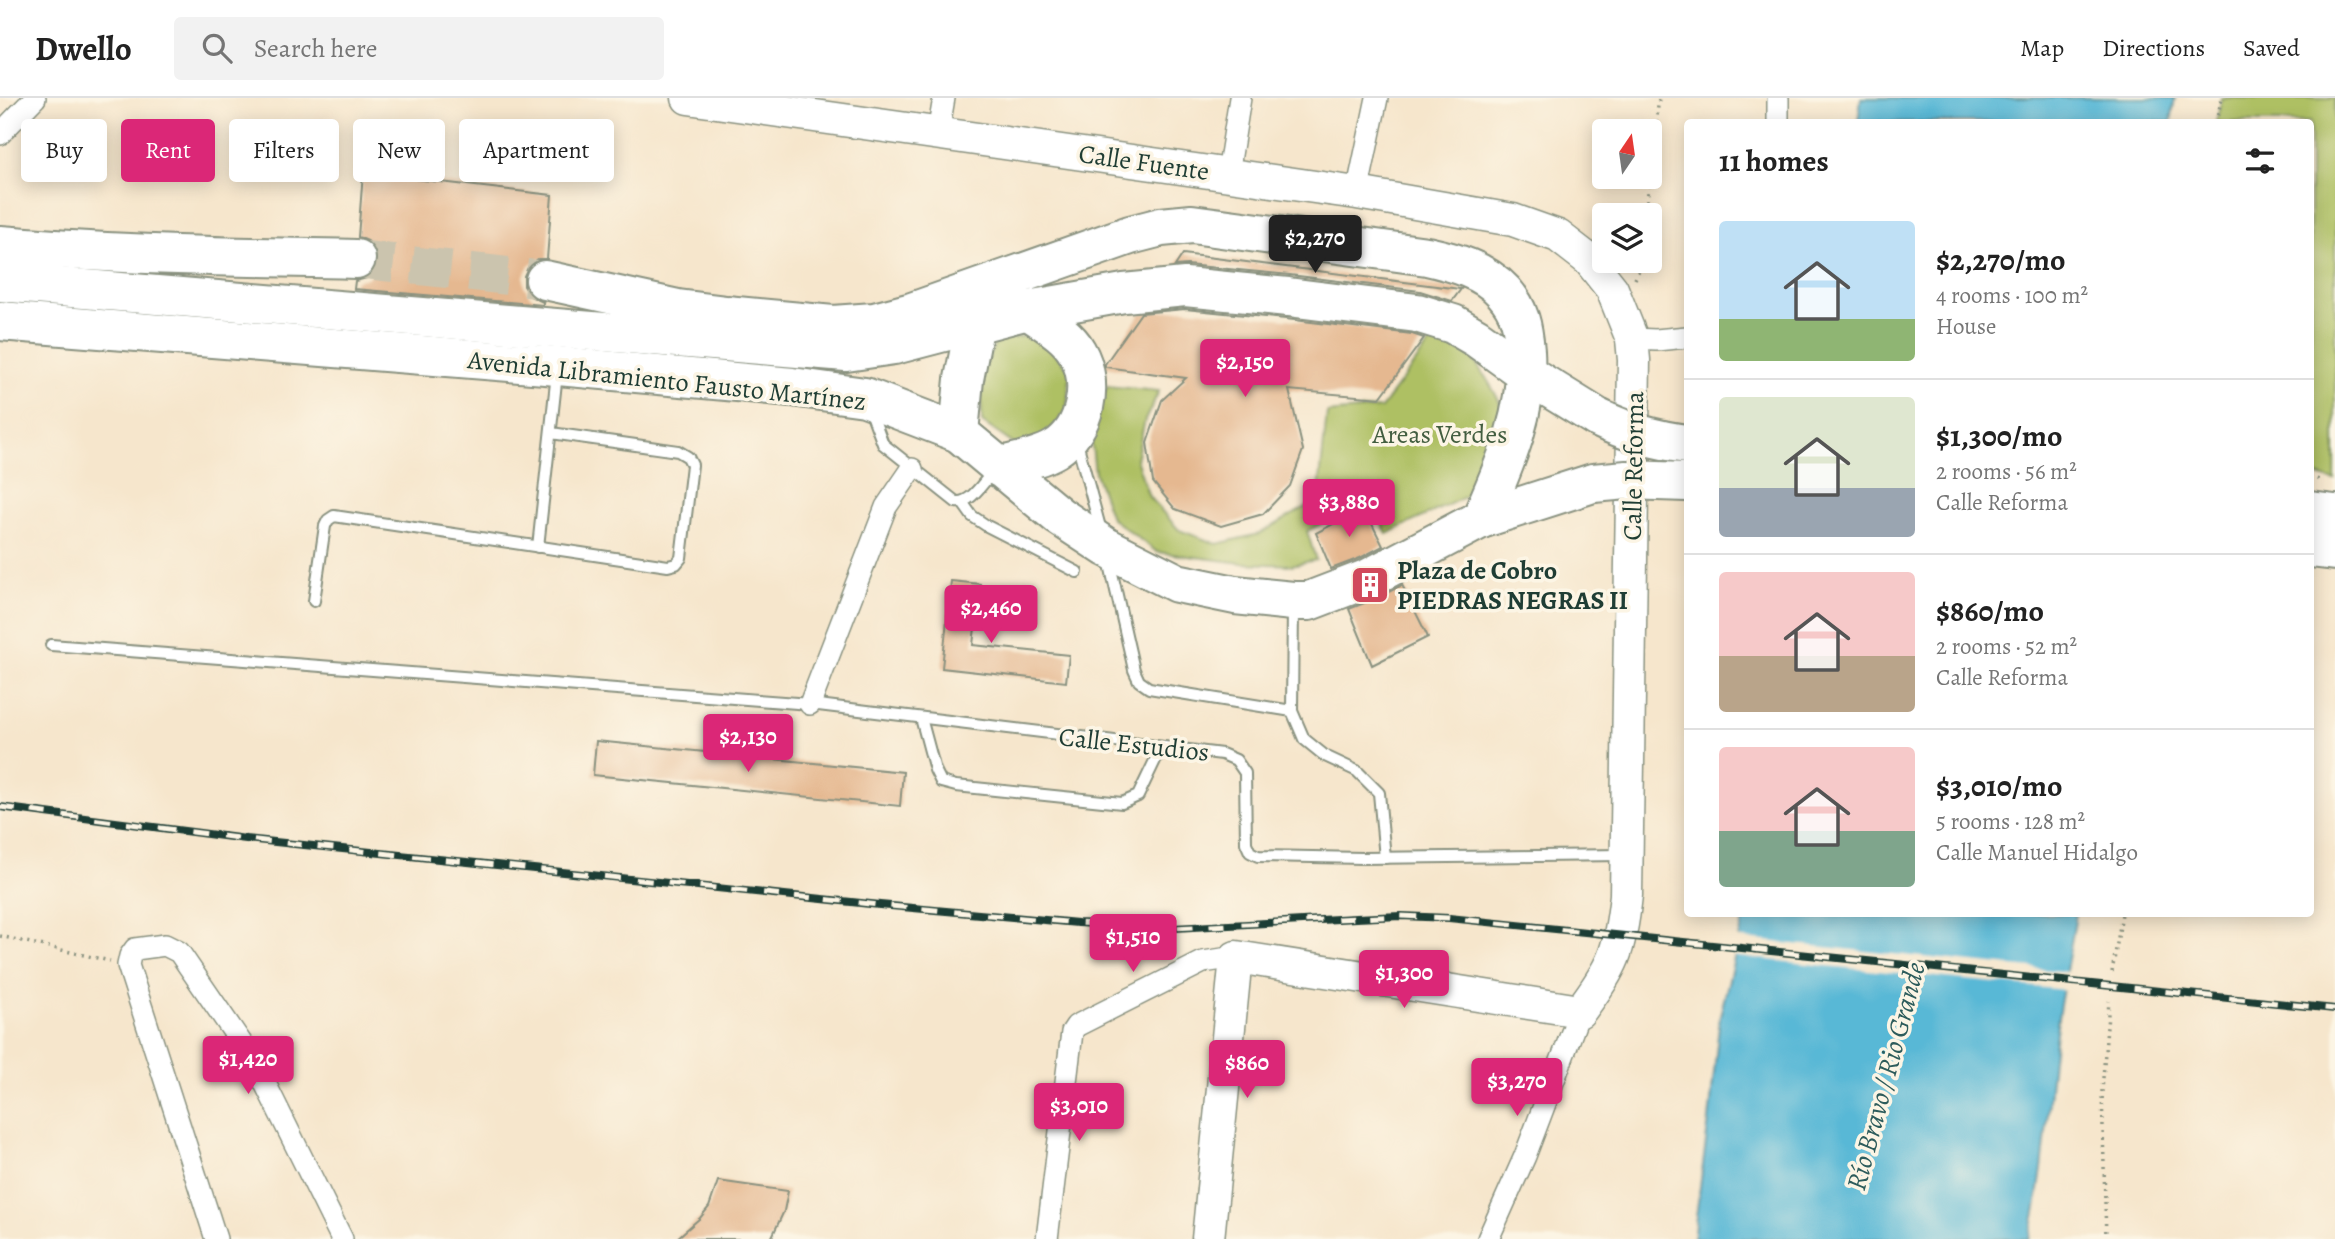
<!DOCTYPE html>
<meta charset="utf-8">
<style>
:root{--surface:#fff;--page:#f2f2f2;--text:#222;--muted:#767676;--line:#e0e0e0;--accent:#db2777}
body{margin:0;font-family:Alegreya,serif;background:var(--page);color:var(--text);height:100vh;display:flex;flex-direction:column;font-size:26px;white-space:nowrap}
*{box-sizing:border-box;margin:0}
p{font-size:23px;color:var(--muted)}
.icon{flex:none;width:38px;height:38px;fill:none;stroke:currentColor;stroke-width:2;stroke-linecap:round;stroke-linejoin:round}
.map{position:relative;flex:1;overflow:hidden}
.details{position:absolute;left:1684px;top:21px;width:630px;height:798px;display:flex;flex-direction:column;background:var(--surface);border-radius:7px;box-shadow:0 4px 18px #0003}
.details>*{flex:none}
.banner{position:absolute;left:21px;top:21px;width:665px;height:63px;display:flex;gap:14px}
.needle{width:46px;rotate:13deg}
.tools{position:absolute;left:1592px;top:21px;display:grid;gap:14px}
.tools a{display:grid;place-items:center;width:70px;height:70px;border-radius:7px;background:var(--surface);box-shadow:0 4px 18px #0003;font-size:35px}
.price{position:absolute;translate:-50% -60px;padding:0 16px;border-radius:7px;background:var(--accent);color:#fff;font-size:23px;line-height:46px;filter:drop-shadow(0 2px 4px #0008)}
.price::after{content:'';position:absolute;left:50%;top:42px;width:21px;height:16px;margin-left:-10px;background:inherit;clip-path:polygon(0 0,100% 0,50% 100%)}
.price.on{background:#222;color:#fff}
ul{padding:0;list-style:none}
li{display:flex;align-items:center;gap:21px;height:175px;padding:0 35px}
li+li{border-top:2px solid var(--line)}
li span{display:grid;place-items:center;flex:none;width:196px;height:140px;border-radius:7px;color:#555}
li>.icon{margin-inline-start:auto}
span .icon{width:84px;height:84px;fill:#fffc;stroke-width:1}
li b{font-size:30px}
h2{display:flex;justify-content:space-between;align-items:center;height:84px;padding:0 35px;font-size:30px}
.tag{padding:0 24px;border-radius:7px;background:var(--surface);box-shadow:0 4px 18px #0003;font-size:24px;line-height:63px}
.tag.on{background:var(--accent);color:#fff}
header{display:flex;align-items:center;gap:42px;box-sizing:border-box;height:98px;padding:0 35px;background:var(--surface);border-bottom:2px solid var(--line)}
header strong{font-size:33px}
nav{display:flex;gap:38px;margin-inline-start:auto;font-size:24px}
.search{width:490px;height:63px;background:var(--page);display:flex;align-items:center;gap:18px;box-sizing:border-box;padding:0 24px;border-radius:7px;color:var(--muted);font-size:26px}
.map>svg:first-child{display:block}
</style>
<header>
<strong>Dwello</strong>
<div class="search"><svg class="icon" aria-label="search" viewBox="0 0 24 24"><circle cx="10" cy="10" r="6"/><path d="M15 15l6 6"/></svg>Search here</div>
<nav><a>Map</a><a>Directions</a><a>Saved</a></nav>
</header>
<div class="map">
<svg width="2335" height="1141" viewBox="0 0 2335 1141">
<rect width="100%" height="100%" fill="#fcf5e5"/>
<filter id="ink" filterUnits="userSpaceOnUse"><feTurbulence type="fractalNoise" baseFrequency=".0143" numOctaves="2"/><feDisplacementMap in="SourceGraphic" scale="14" xChannelSelector="R" yChannelSelector="G"/><feConvolveMatrix kernelMatrix="1 2 1 2 8 2 1 2 1" color-interpolation-filters="sRGB"/></filter>
<filter id="wash" filterUnits="userSpaceOnUse"><feTurbulence type="fractalNoise" baseFrequency=".00686" numOctaves="4" result="noise"/><feDisplacementMap in="SourceGraphic" scale="28" xChannelSelector="R" yChannelSelector="G"/><feGaussianBlur stdDeviation="1.57" result="paint"/><feColorMatrix in="noise" values="0 0 0 0 0 0 0 0 0 0 0 0 0 0 0 0 0 1.4 0 .05"/><feComposite in="paint" operator="in"/></filter>
<g filter="url(#wash)">
<rect width="100%" height="100%" fill="#f6e6cc"/>
<g fill="#aec064" stroke="#667e4c" stroke-width="2">
<polygon points="2222,0 2335,0 2335,383 2310,376 2310,24 2216,24"/>
<path d="M1439,233C1462,239 1498,293 1504,316C1507,328 1502,352 1502,365L1471,396L1387,436L1370,401L1307,433L1316,462L1291,467L1242,465L1157,454L1111,420L1095,375L1090,329L1107,288L1159,293L1145,322L1136,361L1149,399L1179,432L1217,446L1259,436L1318,402L1327,315L1381,310Z"/>
<path d="M1024,238L1043,241L1070,272L1067,312L1054,329L1029,350L1015,347L982,324C981,290 978,272 998,242Z"/>
</g>
<g fill="#58b8d6" stroke="#3c7a85" stroke-width="2">
<polygon points="1861,0 2175,0 2171,24 1858,24"/>
<path d="M1745,816H2076C2070,853 2062,890 2057,927C2047,998 2047,1071 2029,1141H1693L1709,1022L1720,918Z"/>
</g>
<polygon fill="#f6e6cc" points="1735,840 2069,874 2066,892 1730,858"/>
<g id="blocks">
<g fill="#e5b890">
<polygon points="363,75 552,97 547,161 538,161 529,167 524,178 524,188 530,198 543,204 543,207 354,191 355,183 367,180 375,172 378,162 375,150 368,143 358,139"/>
<polygon points="1183,156 1460,191 1461,191 1452,203 1420,193 1290,177 1187,167 1175,168"/>
<polygon points="1185,211 1286,221 1412,236 1424,240 1380,300 1289,292 1303,352 1290,388 1263,416 1221,428 1175,411 1153,384 1147,345 1162,302 1186,280 1105,269 1105,266 1141,215"/>
<polygon points="1364,410 1383,448 1360,460 1331,471 1316,435"/>
<polygon points="951,483 980,486 973,547 1069,557 1066,584 942,570"/>
<polygon points="1402,487 1428,539 1372,567 1349,511 1377,500"/>
<polygon points="596,643 903,674 900,708 593,677"/>
<polygon points="718,1083 788,1093 784,1113 771,1141 676,1141 700,1120 709,1109"/>
</g>
</g>
</g>
<g filter="url(#ink)">
<use href="#blocks" fill-opacity="0" stroke="#8a9280" stroke-width="2"/>
<g fill="none" stroke-linecap="round" stroke-linejoin="round">
<polyline stroke="#cbc4ae" stroke-width="38" stroke-dasharray="38 19" stroke-linecap="butt" points="356,161 545,182"/>
<g stroke="#8a9280" stroke-width="14">
<g id="lane">
<path d="M870,311L883,346L956,404C971,406 983,384 993,374"/>
<polyline points="1077,344 1101,433"/>
<polyline points="962,404 972,418 987,428 1077,474"/>
<polyline points="538,449 557,275"/>
<polyline points="1109,462 1134,572 1139,583 1149,590 1292,613 1293,508"/>
<polyline points="314,503 325,428 328,422 334,418 668,468 676,466 681,460 692,367 688,359 678,353 551,335"/>
<polyline points="51,547 810,606 1222,656 1236,662 1245,675 1246,745 1250,754 1258,758 1363,760 1624,757"/>
<polyline points="1292,613 1304,641 1325,658 1357,673 1379,695 1385,760"/>
<polyline points="921,620 935,672 941,684 956,688 1122,705 1138,698 1161,650"/>
</g>
</g>
<g stroke="#8a9280" stroke-width="24">
<g id="street">
<polyline points="1778,0 1778,24"/>
<polyline points="938,35 944,0"/>
<polyline points="0,36 35,0"/>
<polyline points="1228,76 1240,0"/>
<polyline points="1357,95 1377,0"/>
<polyline points="1632,241 1656,242 1687,239"/>
<polyline points="810,606 886,409 912,371"/>
<polyline points="216,1141 128,867 130,858 135,851 165,847 179,854 255,965 342,1141"/>
<polyline points="1047,1141 1072,934 1076,928 1203,864 1236,859"/>
<polyline points="1488,1141 1525,1058 1580,913"/>
</g>
</g>
<g stroke="#8a9280" stroke-width="35">
<path id="secondary" d="M688,0L1357,95L1513,122L1558,138L1589,162L1612,191L1632,241L1634,262L1626,797C1620,853 1614,868 1580,913L1236,859L1208,1141"/>
</g>
<g stroke="#8a9280" stroke-width="42">
<g id="highway">
<path d="M0,147C118,157 237,159 356,161"/>
<path d="M545,182L678,211L726,217L833,227L874,224L912,214L1130,137L1161,129L1192,126L1427,158C1454,164 1484,172 1504,194C1520,212 1523,229 1525,253C1529,314 1505,366 1481,421"/>
<polyline points="0,184 846,254 894,247 1028,212 1124,195 1185,189 1288,199 1417,215 1453,226 1477,240 1527,276 1598,320"/>
<polyline points="0,223 558,268 792,289 865,299 959,335 1059,418 1106,449 1177,485 1235,497 1293,503 1309,503 1369,480 1481,421 1593,385"/>
<polyline points="959,335 964,281 975,225"/>
<path d="M998,369C1016,364 1038,361 1055,351C1086,332 1095,285 1077,254C1067,236 1045,224 1028,212"/>
<polyline points="2310,413 2335,416"/>
<polyline points="2310,450 2335,453"/>
</g>
</g>
<g stroke="#8a9280" stroke-width="3.5" stroke-dasharray="2 5" stroke-linecap="butt">
<polyline points="2216,24 2222,0"/>
<polyline points="1650,73 1659,0"/>
<polyline points="1645,117 1650,79"/>
<polyline points="1635,181 1639,172 1640,163"/>
<polyline points="2310,379 2323,383"/>
<polyline points="0,838 110,863"/>
<polyline points="2112,874 2122,816"/>
<polyline points="2106,1141 2102,993 2109,903"/>
</g>
<use href="#lane" stroke="#fff" stroke-width="10"/>
<use href="#street" stroke="#fff" stroke-width="21"/>
<use href="#secondary" stroke="#fff" stroke-width="32"/>
<use href="#highway" stroke="#fff" stroke-width="38"/>
<g stroke="#1f3d34" stroke-width="8">
<polyline id="rail" points="0,709 246,741 880,807 1078,825 1174,830 1356,820 1401,818 1449,820 2335,911"/>
</g>
<use href="#rail" stroke="#fcf5e5" stroke-width="5" stroke-dasharray="16" stroke-linecap="butt"/>
<g stroke="#8a9280" stroke-width="42" stroke-linecap="butt">
<g id="highway-bridge">
<path d="M1598,320C1627,334 1655,342 1687,346"/>
<polyline points="1593,385 1627,382 1687,384"/>
</g>
</g>
<use href="#highway-bridge" stroke="#fff" stroke-width="38"/>
</g>
</g>
<defs>
<g id="building-square" transform="scale(2.0125)"><rect x="-9" y="-9" width="18" height="18" rx="4" fill="#d1495b" stroke="#fcf5e5"/><path d="M-4-6H4V6H1V3H-1V6H-4ZM-2.5-4.3h1.7v1.8h-1.7ZM.8-4.3h1.7v1.8H.8ZM-2.5-1h1.7V.8h-1.7ZM.8-1h1.7V.8H.8Z" fill="#fff"/></g>
</defs>
<g fill-rule="evenodd">
<use href="#building-square" x="1370" y="487"/>
</g>
<g text-anchor="middle" stroke-width="7" stroke-linejoin="round" paint-order="stroke">
<g font-size="26" fill="#1f3d34" stroke="#fcf5e5">
<text transform="translate(1144 64) rotate(8)" y="9">Calle Fuente</text>
<text transform="translate(667 282) rotate(6)" y="9">Avenida Libramiento Fausto Martínez</text>
<text transform="translate(1633 368) rotate(-89)" y="9">Calle Reforma</text>
<text transform="translate(1134 646) rotate(6)" y="9">Calle Estudios</text>
</g>
<g font-size="26" fill="#435e40" stroke="#fcf5e5">
<text x="1440" y="345">Areas Verdes</text>
</g>
<g font-size="26" font-weight="bold" fill="#1f3d34" stroke="#fcf5e5" text-anchor="start">
<text x="1397" y="481">Plaza de Cobro<tspan x="1397" dy="30">PIEDRAS NEGRAS II</tspan></text>
</g>
<g font-size="28" font-style="italic" fill="#2d5c5c" stroke="#fcf5e5">
<text transform="translate(1885 978) rotate(-75)" y="10">Río Bravo / Rio Grande</text>
</g>
</g>
</svg>
<div class="tools">
<a><svg class="needle" viewBox="-14 -14 28 28"><path d="M0-13l5 13h-10z" fill="#e53935"/><path d="M0 13l5-13h-10z" fill="#767676"/></svg></a>
<a><svg class="icon" aria-label="layers" viewBox="0 0 24 24"><path d="M12 4l9 5-9 5-9-5zM3 14l9 5 9-5"/></svg></a>
</div>
<b class="price on" style="left:1315px;top:177px">$2,270</b>
<b class="price" style="left:1245px;top:301px">$2,150</b>
<b class="price" style="left:1349px;top:441px">$3,880</b>
<b class="price" style="left:991px;top:547px">$2,460</b>
<b class="price" style="left:748px;top:676px">$2,130</b>
<b class="price" style="left:1133px;top:876px">$1,510</b>
<b class="price" style="left:1404px;top:912px">$1,300</b>
<b class="price" style="left:248px;top:998px">$1,420</b>
<b class="price" style="left:1247px;top:1002px">$860</b>
<b class="price" style="left:1517px;top:1020px">$3,270</b>
<b class="price" style="left:1079px;top:1045px">$3,010</b>
<div class="banner">
<a class="tag">Buy</a>
<a class="tag on">Rent</a>
<a class="tag">Filters</a>
<a class="tag">New</a>
<a class="tag">Apartment</a>
</div>
<section class="details">
<h2>11 homes<svg class="icon" aria-label="filters" viewBox="0 0 24 24"><path d="M4 7h16M4 17h16"/><circle cx="9" cy="7" r="2"/><circle cx="15" cy="17" r="2"/></svg></h2>
<ul>
<li><span style="background:linear-gradient(#bfe0f5 70%,#8fb573 0)"><svg class="icon" aria-label="home" viewBox="0 0 24 24"><path d="M3 11l9-7 9 7M6 9v11h12V9"/></svg></span><div><b>$2,270/mo</b><p>4 rooms · 100 m²</p><p>House</p></div></li>
<li><span style="background:linear-gradient(#dfe7d0 65%,#9aa5b1 0)"><svg class="icon" aria-label="home" viewBox="0 0 24 24"><path d="M3 11l9-7 9 7M6 9v11h12V9"/></svg></span><div><b>$1,300/mo</b><p>2 rooms · 56 m²</p><p>Calle Reforma</p></div></li>
<li><span style="background:linear-gradient(#f6c9c9 60%,#b9a48a 0)"><svg class="icon" aria-label="home" viewBox="0 0 24 24"><path d="M3 11l9-7 9 7M6 9v11h12V9"/></svg></span><div><b>$860/mo</b><p>2 rooms · 52 m²</p><p>Calle Reforma</p></div></li>
<li><span style="background:linear-gradient(#f6c9c9 60%,#7fa58c 0)"><svg class="icon" aria-label="home" viewBox="0 0 24 24"><path d="M3 11l9-7 9 7M6 9v11h12V9"/></svg></span><div><b>$3,010/mo</b><p>5 rooms · 128 m²</p><p>Calle Manuel Hidalgo</p></div></li>
</ul>
</section>
</div>
